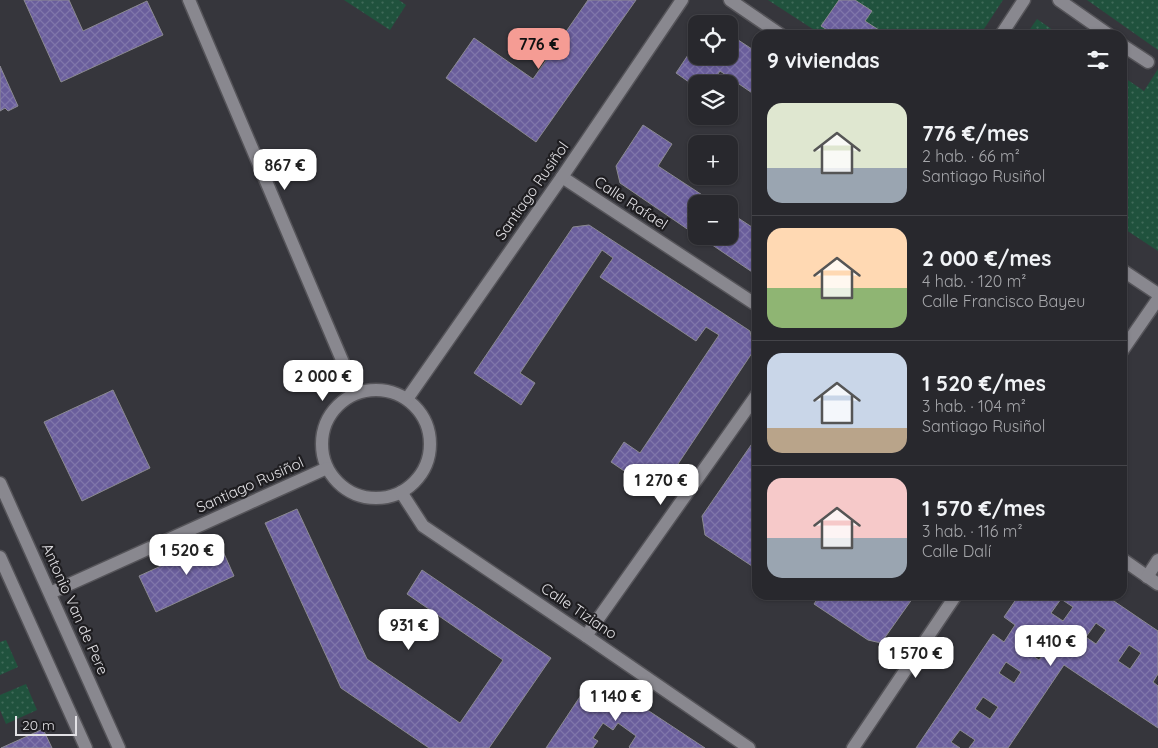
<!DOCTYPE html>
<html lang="es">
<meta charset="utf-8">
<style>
:root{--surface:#28282d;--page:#343439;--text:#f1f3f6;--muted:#a5a6aa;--line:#444449;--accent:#f59c94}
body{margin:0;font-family:Quicksand,sans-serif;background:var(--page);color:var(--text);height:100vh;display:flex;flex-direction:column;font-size:19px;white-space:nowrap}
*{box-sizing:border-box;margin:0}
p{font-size:16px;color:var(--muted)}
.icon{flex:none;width:28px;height:28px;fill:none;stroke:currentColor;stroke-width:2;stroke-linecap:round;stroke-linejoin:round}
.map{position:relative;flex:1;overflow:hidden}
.details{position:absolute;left:752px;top:30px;width:375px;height:570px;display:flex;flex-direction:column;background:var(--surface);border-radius:15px;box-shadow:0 1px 4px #0004,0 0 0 1px var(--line)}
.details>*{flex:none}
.controls{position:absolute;left:688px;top:15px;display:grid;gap:10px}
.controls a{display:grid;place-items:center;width:50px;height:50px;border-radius:10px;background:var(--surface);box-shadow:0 1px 4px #0004,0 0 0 1px var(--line);font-size:25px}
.scale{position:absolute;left:15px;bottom:12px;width:62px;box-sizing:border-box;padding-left:5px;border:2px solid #e2e1e5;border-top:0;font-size:14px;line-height:18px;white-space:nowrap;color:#e2e1e5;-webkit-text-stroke:4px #1e1d20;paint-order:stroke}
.price{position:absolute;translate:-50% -42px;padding:0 11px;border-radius:10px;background:#fff;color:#222;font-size:16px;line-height:32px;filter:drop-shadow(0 1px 2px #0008)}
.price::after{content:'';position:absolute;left:50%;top:30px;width:15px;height:11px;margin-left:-8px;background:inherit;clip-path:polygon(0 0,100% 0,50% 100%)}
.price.selected{background:var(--accent);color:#111}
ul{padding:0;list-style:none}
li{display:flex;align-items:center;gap:15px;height:125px;padding:0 15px}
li+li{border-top:1px solid var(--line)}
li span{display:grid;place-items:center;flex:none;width:140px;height:100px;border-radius:15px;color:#555}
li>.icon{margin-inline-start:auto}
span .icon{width:60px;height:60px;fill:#fffc;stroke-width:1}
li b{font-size:21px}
h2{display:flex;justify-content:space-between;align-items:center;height:60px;padding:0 15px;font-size:21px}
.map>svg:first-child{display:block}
</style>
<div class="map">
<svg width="1158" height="748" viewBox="0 0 1158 748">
<defs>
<pattern id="green-dots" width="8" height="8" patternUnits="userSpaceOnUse" patternTransform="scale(1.25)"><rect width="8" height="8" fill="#20523d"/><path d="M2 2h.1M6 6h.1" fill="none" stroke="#406b59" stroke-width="1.8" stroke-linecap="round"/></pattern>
<pattern id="building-cross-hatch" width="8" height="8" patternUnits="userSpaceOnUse" patternTransform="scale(1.25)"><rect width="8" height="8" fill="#6a5e9c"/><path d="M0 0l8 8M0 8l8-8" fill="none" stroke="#7f75aa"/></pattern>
</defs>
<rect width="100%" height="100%" fill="#36363c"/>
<g fill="url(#green-dots)">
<polygon points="344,0 399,0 406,5 390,30"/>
<polygon points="768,0 1003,0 980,35 822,35"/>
<polygon points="1087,0 1158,0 1158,50"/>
<polygon points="1037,19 1060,35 1026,35"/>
<polygon points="1158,69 1158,251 1123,228 1122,76 1144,91"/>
<polygon points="6,640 18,667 0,675 0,642"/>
<polygon points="26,684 37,710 6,724 0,710 0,695"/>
</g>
<g fill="url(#building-cross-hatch)" stroke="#8b8a91" fill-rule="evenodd">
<polygon points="24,0 69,0 83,31 147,1 163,35 61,82"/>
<polygon points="588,0 636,0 536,142 446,78 474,38 533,79"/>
<polygon points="839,0 855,0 872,11 865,21 882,32 880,35 835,35 821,26"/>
<polygon points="729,34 758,53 758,97 720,71 711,84 696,84 696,87 676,73 696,43 696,56 729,56"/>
<polygon points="0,66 18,106 8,111 5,108 0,111"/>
<polygon points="643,125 672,144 658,166 716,204 696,204 696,235 620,183 616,166"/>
<polygon points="729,212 758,231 758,276 699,236 729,236"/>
<polygon points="589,225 750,331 754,350 658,494 611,462 624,442 640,453 719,335 706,327 696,341 600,277 613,258 602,250 520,373 535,383 521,405 474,373 573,227"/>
<polygon points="113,390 150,468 82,501 44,422"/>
<polygon points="758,435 758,570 705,535 702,516"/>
<polygon points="297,509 367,659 460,723 503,660 407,594 422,570 551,658 489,748 429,748 341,688 265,523"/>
<polygon points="218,540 234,576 156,612 139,576"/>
<polygon points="820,595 915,595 881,643 868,640 814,604"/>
<path d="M1019,595H1105L1158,631V674L1153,682L1158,686V728L1064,665L1008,748H969L975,740L960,730L951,742L960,748H916L993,634L1004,642L1015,625L1004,617ZM1061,599L1073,607L1063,621L1051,613ZM1096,623L1106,630L1096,644L1086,637ZM1033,637L1048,648L1039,660L1024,650ZM1129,645L1141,653L1130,669L1118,661ZM1006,662L1021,672L1014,683L999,673ZM983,697L998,707L990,719L975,709Z"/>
<polygon points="608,684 705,748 630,748 629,747 636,736 618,723 613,730 603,723 593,738 598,741 593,748 546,748 587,686"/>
<polygon points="43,729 52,748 1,748"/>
</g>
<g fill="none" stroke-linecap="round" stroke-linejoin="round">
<g stroke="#555459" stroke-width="15">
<g id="minor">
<polyline points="189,0 356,393"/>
<polyline points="730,0 781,35"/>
<polyline points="1059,0 1109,35"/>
<polyline points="1001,35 1024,0"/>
<polyline points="1122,45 1148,62"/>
<polyline points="562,177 758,306"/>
<polyline points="1122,270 1158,294"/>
<polyline points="1122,351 1158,299"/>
<circle cx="376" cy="444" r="54"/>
<polyline points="407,399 562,177 682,0"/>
<polyline points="0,483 119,748"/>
<polyline points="401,492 423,526 586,636 749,748"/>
<polyline points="0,557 86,748"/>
<polyline points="1122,559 1158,584"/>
<polyline points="1147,577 1158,560"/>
<polyline points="50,593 327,468"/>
<polyline points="586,636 758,393"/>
<polyline points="853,748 956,595"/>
</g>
</g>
<use href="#minor" stroke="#89888f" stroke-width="12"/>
</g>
<g text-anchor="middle" stroke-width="4.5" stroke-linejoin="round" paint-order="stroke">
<g font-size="15" fill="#e2e1e5" stroke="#1e1d20">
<text transform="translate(532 191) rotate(-55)" y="5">Santiago Rusiñol</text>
<text transform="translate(631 203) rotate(33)" y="5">Calle Rafael</text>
<text transform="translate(250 485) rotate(-24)" y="5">Santiago Rusiñol</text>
<text transform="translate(75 609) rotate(66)" y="5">Antonio Van de Pere</text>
<text transform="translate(579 611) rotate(34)" y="5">Calle Tiziano</text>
</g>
</g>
</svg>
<div class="controls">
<a><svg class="icon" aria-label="locate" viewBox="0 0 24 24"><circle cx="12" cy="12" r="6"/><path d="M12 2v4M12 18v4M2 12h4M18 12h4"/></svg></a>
<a><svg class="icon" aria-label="layers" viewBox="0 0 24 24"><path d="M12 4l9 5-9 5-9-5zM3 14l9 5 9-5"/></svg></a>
<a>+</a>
<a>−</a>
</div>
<div class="scale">20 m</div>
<b class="price selected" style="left:539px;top:70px">776 €</b>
<b class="price" style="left:285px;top:191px">867 €</b>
<b class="price" style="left:323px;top:402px">2 000 €</b>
<b class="price" style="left:661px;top:506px">1 270 €</b>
<b class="price" style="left:187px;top:576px">1 520 €</b>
<b class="price" style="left:409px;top:651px">931 €</b>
<b class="price" style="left:1051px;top:667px">1 410 €</b>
<b class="price" style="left:916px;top:679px">1 570 €</b>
<b class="price" style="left:616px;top:722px">1 140 €</b>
<section class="details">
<h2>9 viviendas<svg class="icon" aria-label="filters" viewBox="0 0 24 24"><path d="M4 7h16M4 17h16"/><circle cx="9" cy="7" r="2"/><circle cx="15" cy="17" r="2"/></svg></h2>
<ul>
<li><span style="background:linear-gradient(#dfe7d0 65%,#9aa5b1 0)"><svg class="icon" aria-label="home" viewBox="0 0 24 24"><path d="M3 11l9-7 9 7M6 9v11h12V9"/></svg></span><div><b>776 €/mes</b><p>2 hab. · 66 m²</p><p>Santiago Rusiñol</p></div></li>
<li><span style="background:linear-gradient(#ffd9b3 60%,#8fb573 0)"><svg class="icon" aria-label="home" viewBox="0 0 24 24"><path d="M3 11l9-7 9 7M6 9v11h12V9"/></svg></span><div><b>2 000 €/mes</b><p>4 hab. · 120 m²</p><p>Calle Francisco Bayeu</p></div></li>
<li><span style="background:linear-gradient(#c9d6e8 75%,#b9a48a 0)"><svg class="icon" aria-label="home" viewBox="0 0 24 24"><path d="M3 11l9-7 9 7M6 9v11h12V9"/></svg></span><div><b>1 520 €/mes</b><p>3 hab. · 104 m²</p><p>Santiago Rusiñol</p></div></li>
<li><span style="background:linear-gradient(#f6c9c9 60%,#9aa5b1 0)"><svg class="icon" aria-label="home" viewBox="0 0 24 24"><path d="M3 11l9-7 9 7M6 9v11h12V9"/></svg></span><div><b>1 570 €/mes</b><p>3 hab. · 116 m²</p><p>Calle Dalí</p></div></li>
</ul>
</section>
</div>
